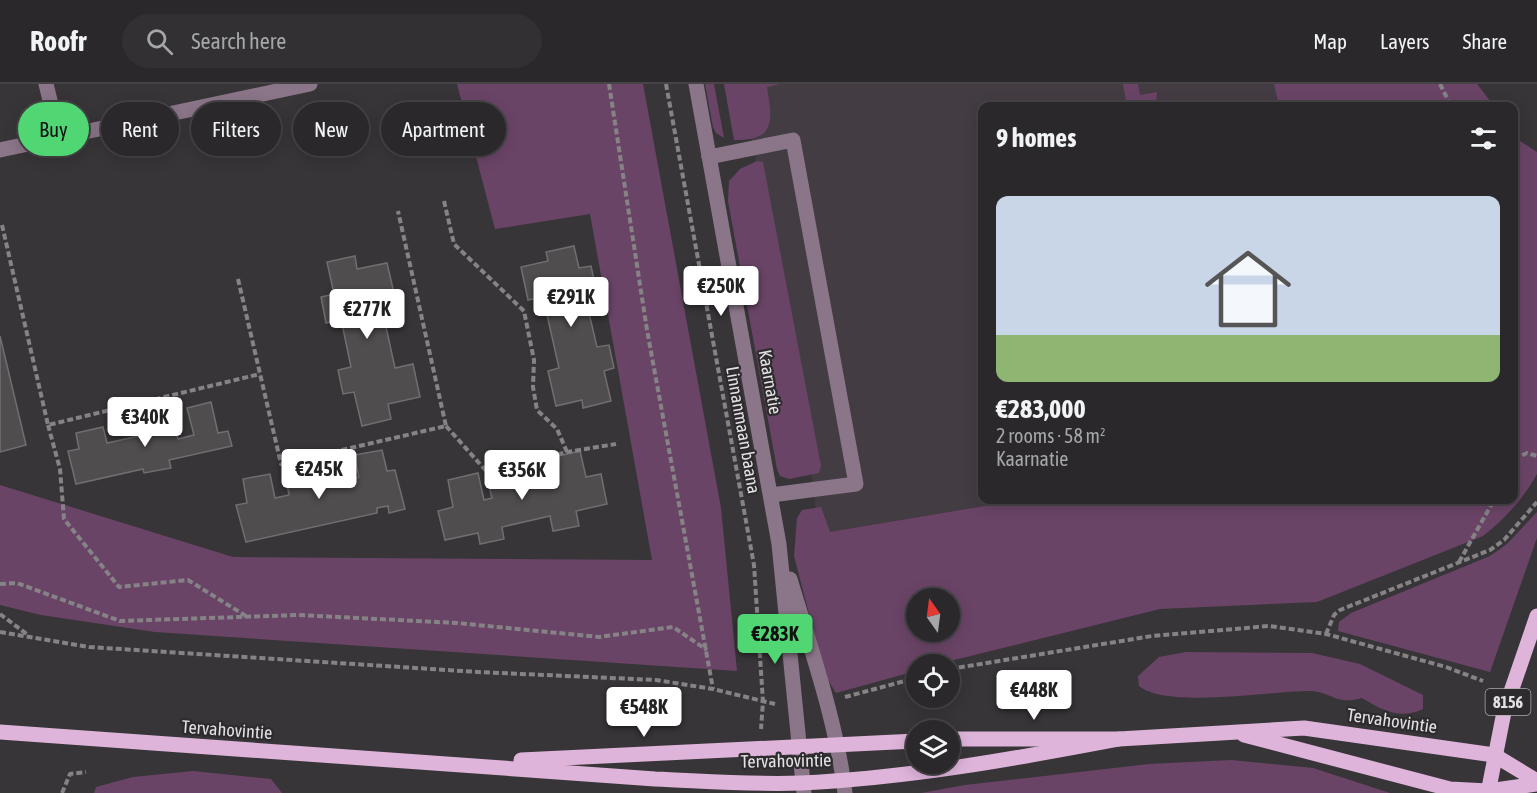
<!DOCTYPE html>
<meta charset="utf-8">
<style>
:root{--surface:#2a282a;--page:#323032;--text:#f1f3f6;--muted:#a5a6a8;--line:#464447;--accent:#51d674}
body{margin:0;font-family:"Asap Condensed",sans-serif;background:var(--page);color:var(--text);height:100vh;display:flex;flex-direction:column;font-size:22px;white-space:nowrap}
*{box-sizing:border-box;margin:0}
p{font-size:20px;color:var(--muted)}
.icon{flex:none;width:33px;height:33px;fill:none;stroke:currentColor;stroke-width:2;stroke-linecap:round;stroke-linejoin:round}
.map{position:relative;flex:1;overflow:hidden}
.panel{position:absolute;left:978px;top:18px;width:540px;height:402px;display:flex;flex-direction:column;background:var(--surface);border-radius:12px;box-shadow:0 3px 15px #0003,0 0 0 2px var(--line)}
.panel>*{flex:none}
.banner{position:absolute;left:18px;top:18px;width:570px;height:54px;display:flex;gap:12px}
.needle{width:39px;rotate:346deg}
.tools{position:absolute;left:906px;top:504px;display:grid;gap:12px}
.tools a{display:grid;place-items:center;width:54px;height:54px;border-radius:50%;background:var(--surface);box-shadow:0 3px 15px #0003,0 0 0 2px var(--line);font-size:30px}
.price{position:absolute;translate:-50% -51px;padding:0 14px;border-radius:6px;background:#fff;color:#222;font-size:20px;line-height:39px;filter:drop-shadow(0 2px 3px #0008)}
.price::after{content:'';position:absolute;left:50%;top:36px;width:18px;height:14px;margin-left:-9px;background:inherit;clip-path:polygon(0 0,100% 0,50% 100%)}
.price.current{background:var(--accent);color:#111}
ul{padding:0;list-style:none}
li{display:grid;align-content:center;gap:12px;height:318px;padding:0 18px}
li+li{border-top:2px solid var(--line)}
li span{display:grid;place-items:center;height:186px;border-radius:12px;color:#555}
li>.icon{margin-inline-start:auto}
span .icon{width:108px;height:108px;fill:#fffc;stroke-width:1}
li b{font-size:26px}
h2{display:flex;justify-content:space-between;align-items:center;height:72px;padding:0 18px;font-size:26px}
.tag{padding:0 21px;border-radius:27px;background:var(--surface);box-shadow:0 3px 15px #0003,0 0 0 2px var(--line);font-size:21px;line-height:54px}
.tag.current{background:var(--accent);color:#111}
header{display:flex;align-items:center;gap:36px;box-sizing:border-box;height:84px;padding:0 30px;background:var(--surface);border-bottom:2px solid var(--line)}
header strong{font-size:28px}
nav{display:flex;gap:33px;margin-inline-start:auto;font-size:21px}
.search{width:420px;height:54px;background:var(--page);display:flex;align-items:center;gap:15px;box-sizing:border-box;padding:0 21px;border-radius:33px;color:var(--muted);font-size:22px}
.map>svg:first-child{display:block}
</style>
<header>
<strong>Roofr</strong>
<div class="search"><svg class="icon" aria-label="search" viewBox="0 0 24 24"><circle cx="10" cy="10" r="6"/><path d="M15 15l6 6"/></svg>Search here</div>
<nav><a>Map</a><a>Layers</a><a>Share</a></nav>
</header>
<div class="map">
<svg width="1537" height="709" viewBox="0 0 1537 709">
<rect width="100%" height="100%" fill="#383538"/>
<polygon fill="#443c43" points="742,0 1292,0 1296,22 982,22 982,416 1136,416 822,472 804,336"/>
<g fill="#6a4467" fill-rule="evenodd">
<polygon points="457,0 643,0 721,424 737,587 155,548 41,531 0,521 0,401 233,473 652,476 590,130 495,145"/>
<polygon points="705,0 714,0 724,54 716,49 713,43"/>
<path d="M724,0H780L767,3C772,35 777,57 734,56Z"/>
<polygon points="1123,0 1138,0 1140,11 1157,8 1156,22 1127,22"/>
<polygon points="1274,0 1477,0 1494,22 1279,22"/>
<path d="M1514,48L1520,57L1537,68V390C1523,415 1506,434 1483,452L1317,518L1160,525L938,580H916V587L836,609L825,591L794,472L797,434L802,426L821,423L830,448L1021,416H1514ZM916,514H950V548H916Z"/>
<polygon points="757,77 763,78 821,382 819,389 789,395 780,392 777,385 728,117 729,97 740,85"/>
<polygon points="1537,428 1537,454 1490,588 1338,547 1339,538 1351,529 1490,472 1507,460"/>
<path d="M1186,568L1312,569L1360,580L1423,611V625C1400,636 1382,626 1362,614C1336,622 1331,607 1309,607C1270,607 1167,625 1139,602L1138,592L1159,573Z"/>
<polygon points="1231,676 1313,684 1390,709 921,709 965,701 1149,680"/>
<polygon points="193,687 271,695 282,709 94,709 96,703 133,693"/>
</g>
<g fill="#504d4f" stroke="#716e71" stroke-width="1.5">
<polygon points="574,162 579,184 591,182 597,210 585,212 597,263 609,261 614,284 604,287 611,317 583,324 582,316 556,322 548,287 559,284 543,213 528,216 521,183 548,177 546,168"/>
<polygon points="355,172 357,185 387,179 394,209 379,211 395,284 413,280 420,313 388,320 391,335 362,342 354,308 343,310 338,286 351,283 341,235 326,239 321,213 334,210 327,178"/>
<polygon points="0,252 26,361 0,368"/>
<polygon points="211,318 218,349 228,347 232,362 169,376 171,384 144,389 143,385 76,400 68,367 79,365 76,349 103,343 107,359 175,344 178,355 194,351 187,324"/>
<polygon points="382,366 387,387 395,386 405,425 389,429 388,422 377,424 377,429 246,458 236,421 247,419 243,395 270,390 275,414 289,411 287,400 341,389 343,397 359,393 354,371"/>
<polygon points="580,367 586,393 601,390 607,420 576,427 579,442 553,447 550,432 502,443 504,455 480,460 478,449 445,456 438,427 453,423 448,396 478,389 484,416 492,414 489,402 546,390 548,401 555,400 550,374"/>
</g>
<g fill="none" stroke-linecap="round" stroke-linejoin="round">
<g stroke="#868386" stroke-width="4" stroke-dasharray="6 3" stroke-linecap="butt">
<polyline points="609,0 647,246 713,605"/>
<polyline points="666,0 754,481 763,618 761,645"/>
<polyline points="1440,0 1451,22"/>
<polyline points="444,117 454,160 524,227 534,276 533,303 537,326 557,345 567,368"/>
<polyline points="2,141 48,341 260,290"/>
<polyline points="1514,189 1514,232"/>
<polyline points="238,195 281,380 446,342 398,127"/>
<polyline points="48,341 60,385 64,435 119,503 188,496 246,532"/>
<polyline points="446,342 488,389 567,368 616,360"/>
<polyline points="1514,375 1527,369 1537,372"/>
<polyline points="1459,478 1494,416"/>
<polyline points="0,500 17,499 120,537 299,531 457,539 599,553 673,543 707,566"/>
<polyline points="0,530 28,551"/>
<polyline points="0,548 89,563 478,588 656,596 713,605 775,620"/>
<polyline points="1326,550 1334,531 1340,526 1490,466 1504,456 1537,418"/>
<polyline points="950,585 1152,552 1269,542 1326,550 1446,583 1483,597"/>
<polyline points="845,613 916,594"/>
<polyline points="62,709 70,690 86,688"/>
</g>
<g stroke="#8b7689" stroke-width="15">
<polyline points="46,0 59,53"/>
<polyline points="696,0 779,460 804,709"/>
<polyline points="0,66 310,0"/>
<polyline points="709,73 793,56 856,400 771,411"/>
<path d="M790,495C811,566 836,635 845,709"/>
</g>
<g stroke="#deb4db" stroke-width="15">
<path d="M0,648L655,695C704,697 753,701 801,699C908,694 1014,675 1119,655"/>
<polyline points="1244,651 1450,705 1488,707 1537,700"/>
<polyline points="950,655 1119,655 1304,644 1494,671 1537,697"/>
<polyline points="521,676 916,657"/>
<polyline points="1488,709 1504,628 1537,532"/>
</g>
</g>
<g text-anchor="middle" stroke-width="4.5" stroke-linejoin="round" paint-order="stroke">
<rect fill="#2e2b2e" stroke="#adaaad" stroke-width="1.5" x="1485.5" y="605" width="45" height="26" rx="4.5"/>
<g font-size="16" font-weight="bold" fill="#e3e1e3">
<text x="1508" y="624">8156</text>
</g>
<g font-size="18" fill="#e3e1e3" stroke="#2e2b2e">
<text transform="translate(770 298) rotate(80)" y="6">Kaarnatie</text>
<text transform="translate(743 346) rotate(80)" y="6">Linnanmaan baana</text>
<text transform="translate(1392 637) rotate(8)" y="6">Tervahovintie</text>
<text transform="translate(227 646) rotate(4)" y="6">Tervahovintie</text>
<text transform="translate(786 677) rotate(-1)" y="6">Tervahovintie</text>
</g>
</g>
</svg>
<div class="tools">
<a><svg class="needle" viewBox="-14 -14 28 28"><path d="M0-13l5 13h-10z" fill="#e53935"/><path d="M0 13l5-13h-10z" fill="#a5a6a8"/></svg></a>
<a><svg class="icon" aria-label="locate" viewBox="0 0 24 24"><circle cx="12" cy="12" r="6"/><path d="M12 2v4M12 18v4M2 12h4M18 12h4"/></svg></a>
<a><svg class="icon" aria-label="layers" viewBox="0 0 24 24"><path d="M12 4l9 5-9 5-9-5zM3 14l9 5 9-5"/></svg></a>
</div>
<b class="price" style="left:721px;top:233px">€250K</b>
<b class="price" style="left:571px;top:244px">€291K</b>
<b class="price" style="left:367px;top:256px">€277K</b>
<b class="price" style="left:145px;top:364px">€340K</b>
<b class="price" style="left:319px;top:416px">€245K</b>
<b class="price" style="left:522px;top:417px">€356K</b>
<b class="price current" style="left:775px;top:581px">€283K</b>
<b class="price" style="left:1034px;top:637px">€448K</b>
<b class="price" style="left:644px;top:654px">€548K</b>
<div class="banner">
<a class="tag current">Buy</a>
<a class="tag">Rent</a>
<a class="tag">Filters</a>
<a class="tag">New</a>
<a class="tag">Apartment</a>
</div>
<section class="panel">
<h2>9 homes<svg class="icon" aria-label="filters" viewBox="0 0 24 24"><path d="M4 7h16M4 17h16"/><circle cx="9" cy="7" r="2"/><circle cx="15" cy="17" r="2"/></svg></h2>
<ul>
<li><span style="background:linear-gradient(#c9d6e8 75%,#8fb573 0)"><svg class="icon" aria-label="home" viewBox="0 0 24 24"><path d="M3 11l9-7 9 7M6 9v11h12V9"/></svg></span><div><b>€283,000</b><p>2 rooms · 58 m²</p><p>Kaarnatie</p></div></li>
</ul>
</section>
</div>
